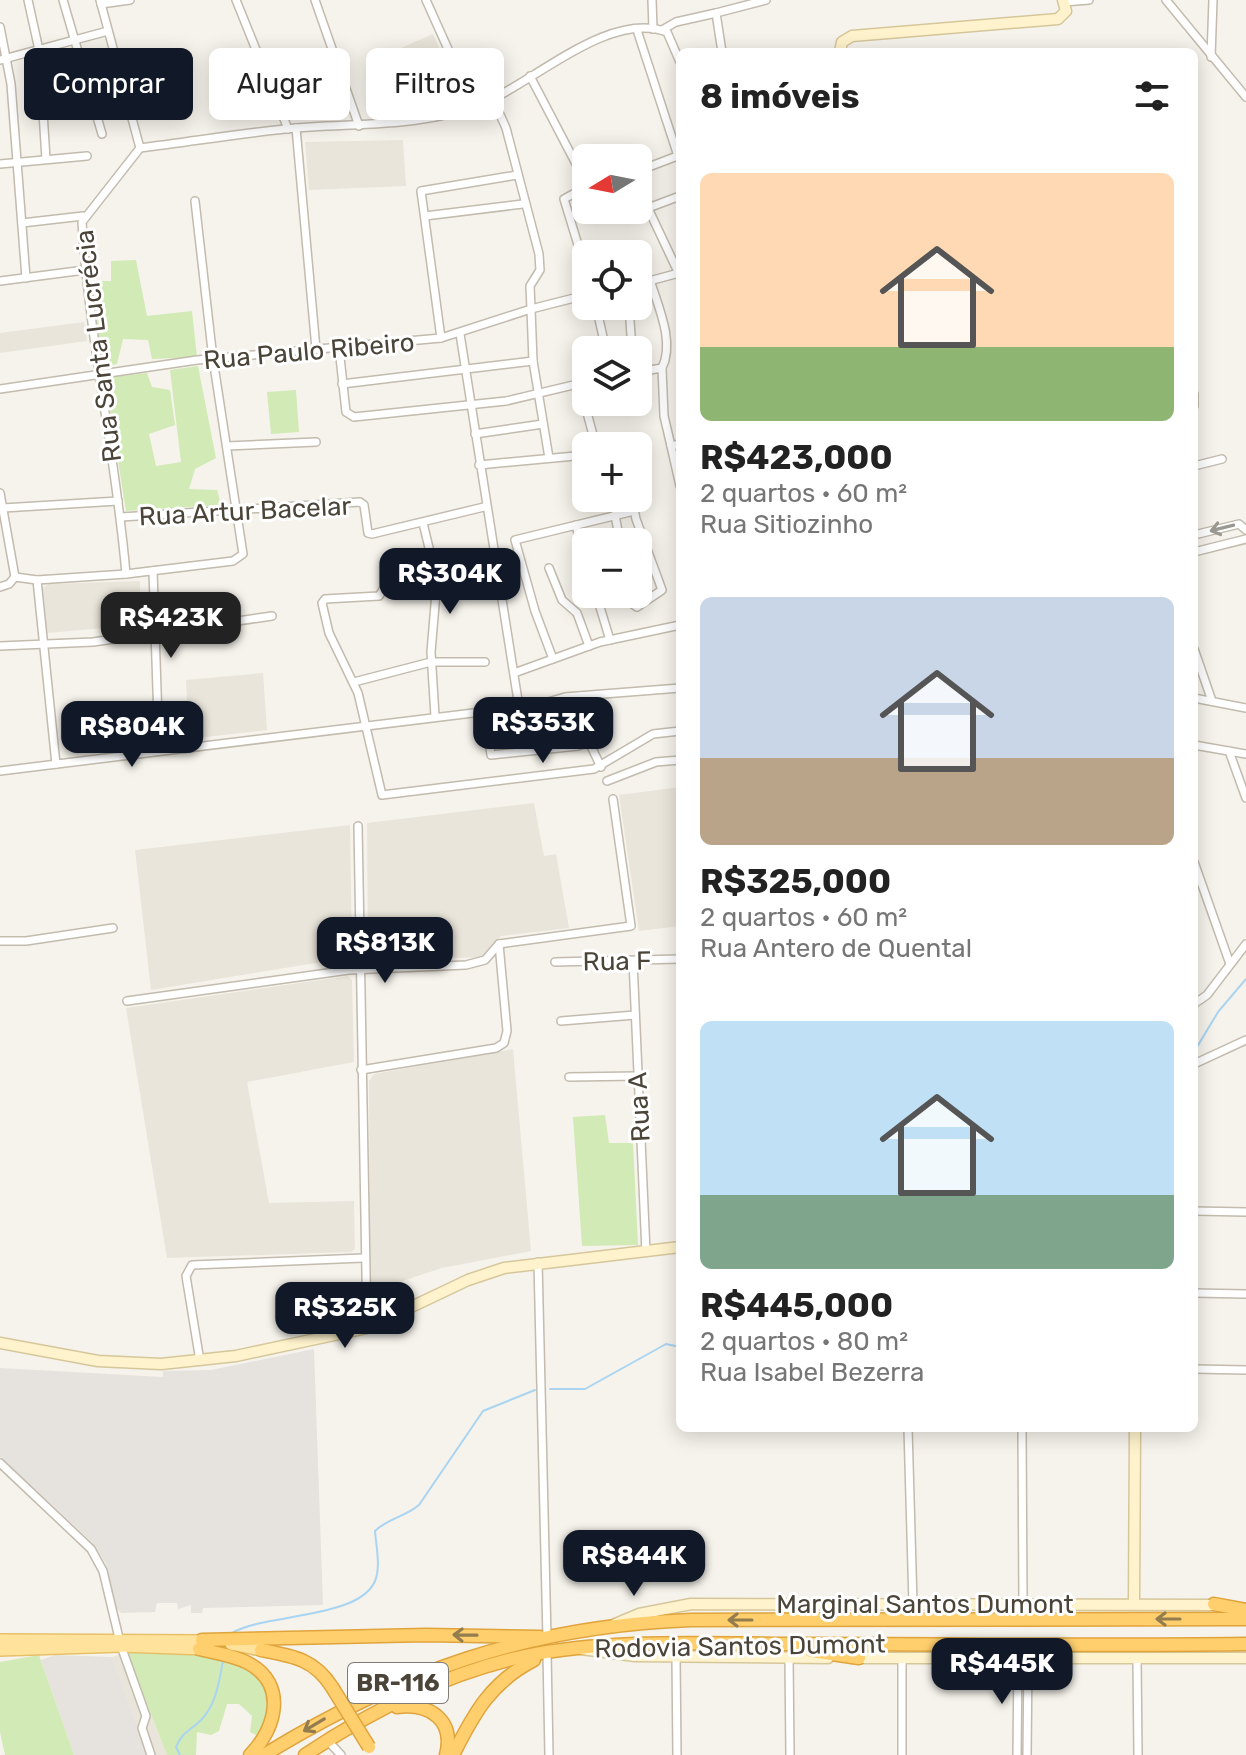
<!DOCTYPE html>
<html lang="pt">
<meta charset="utf-8">
<style>
:root{--surface:#fff;--page:#f2f2f2;--text:#222;--muted:#767676;--accent:#111827}
body{margin:0;font-family:Rubik,sans-serif;background:var(--page);color:var(--text);height:100vh;display:flex;flex-direction:column;font-size:30px;white-space:nowrap}
*{box-sizing:border-box;margin:0}
p{font-size:26px;color:var(--muted)}
.icon{flex:none;width:44px;height:44px;fill:none;stroke:currentColor;stroke-width:2;stroke-linecap:round;stroke-linejoin:round}
.map{position:relative;flex:1;overflow:hidden}
.details{position:absolute;left:676px;top:48px;width:522px;height:1384px;display:flex;flex-direction:column;background:var(--surface);border-radius:12px;box-shadow:0 4px 20px #0003}
.details>*{flex:none}
.guide{position:absolute;left:24px;top:48px;width:532px;height:72px;display:flex;gap:16px}
.needle{width:52px;rotate:260deg}
.fabs{position:absolute;left:572px;top:144px;display:grid;gap:16px}
.fabs a{display:grid;place-items:center;width:80px;height:80px;border-radius:12px;background:var(--surface);box-shadow:0 4px 20px #0003;font-size:40px}
.price{position:absolute;translate:-50% -68px;padding:0 18px;border-radius:16px;background:var(--accent);color:#fff;font-size:26px;line-height:52px;filter:drop-shadow(0 2px 4px #0008)}
.price::after{content:'';position:absolute;left:50%;top:48px;width:24px;height:18px;margin-left:-12px;background:inherit;clip-path:polygon(0 0,100% 0,50% 100%)}
.price.selected{background:#222;color:#fff}
ul{padding:0;list-style:none}
li{display:grid;align-content:center;gap:16px;height:424px;padding:0 24px}
li span{display:grid;place-items:center;height:248px;border-radius:12px;color:#555}
li>.icon{margin-inline-start:auto}
span .icon{width:144px;height:144px;fill:#fffc;stroke-width:1}
li b{font-size:34px}
h2{display:flex;justify-content:space-between;align-items:center;height:96px;padding:0 24px;font-size:34px}
.chip{padding:0 28px;border-radius:12px;background:var(--surface);box-shadow:0 4px 20px #0003;font-size:28px;line-height:72px}
.chip.selected{background:var(--accent);color:#fff}
.map>svg:first-child{display:block}
</style>
<div class="map">
<svg width="1246" height="1755" viewBox="0 0 1246 1755">
<rect width="100%" height="100%" fill="#f6f3ec"/>
<g fill="#eae5da">
<polygon points="433,34 444,59 398,79 387,54"/>
<polygon points="403,140 406,186 309,190 305,142"/>
<polygon points="84,322 87,341 0,353 0,333"/>
<polygon points="140,581 140,625 47,633 43,588 48,584"/>
<polygon points="263,673 267,730 189,739 186,680"/>
<polygon points="680,787 680,926 639,931 619,795"/>
<polygon points="534,803 544,856 556,854 569,928 501,936 481,957 371,962 368,959 367,823"/>
<polygon points="350,825 352,957 151,990 135,850"/>
<polygon points="348,976 352,980 354,1062 247,1082 269,1203 354,1201 355,1249 351,1252 167,1258 126,1008"/>
<polygon points="513,1049 531,1251 442,1268 375,1290 370,1287 369,1081 374,1074"/>
<polygon points="127,1652 167,1755 148,1755 112,1657"/>
</g>
<g fill="#e6e2dd">
<polygon points="314,1349 323,1605 203,1608 202,1613 191,1613 191,1605 178,1609 177,1603 157,1603 155,1612 121,1613 115,1606 106,1564 93,1543 0,1457 0,1368 163,1377 163,1371 211,1370"/>
<polygon points="55,1655 112,1657 148,1755 74,1755 41,1660"/>
</g>
<g fill="#d2eab5">
<polygon points="136,260 147,316 192,311 197,357 152,359 148,340 123,339 117,364 99,368 96,281 111,281 111,261"/>
<polygon points="198,366 216,458 195,469 189,489 217,490 221,505 126,511 105,378 147,373 152,387 170,390 175,425 149,434 156,466 181,462 170,370"/>
<polygon points="296,390 299,432 271,434 267,392"/>
<polygon points="605,1115 609,1143 633,1143 638,1245 582,1246 573,1117"/>
<polygon points="127,1652 190,1654 238,1661 267,1684 269,1722 256,1740 256,1735 250,1732 252,1716 239,1704 227,1704 219,1731 211,1735 197,1732 196,1755 167,1755"/>
<polygon points="39,1655 74,1755 5,1755 0,1732 0,1662"/>
</g>
<g fill="none" stroke-linecap="round" stroke-linejoin="round">
<g stroke="#a9d4f2" stroke-width="2">
<polyline points="1194,1052 1218,1012 1246,979"/>
<polyline points="550,1389 585,1389 666,1344 680,1347"/>
<path d="M232,1633C266,1613 359,1619 375,1581C381,1567 376,1545 375,1531C388,1518 405,1517 419,1505L483,1411L535,1390"/>
<path d="M180,1755L176,1747C182,1732 190,1731 201,1720C216,1705 219,1682 223,1661"/>
</g>
<g stroke="#c2bbae" stroke-width="10">
<g id="street">
<polyline points="28,0 39,50 46,159"/>
<polyline points="63,0 102,134"/>
<path d="M100,0L140,148L82,222C89,340 116,456 126,574"/>
<polyline points="236,0 288,129"/>
<polyline points="315,0 359,126"/>
<polyline points="426,0 474,107"/>
<polyline points="652,0 653,29"/>
<polyline points="1166,0 1246,97"/>
<polyline points="1064,2 1089,0"/>
<polyline points="101,4 130,0"/>
<polyline points="0,27 11,84 26,278"/>
<polyline points="637,30 678,156"/>
<polyline points="662,30 676,22 716,13"/>
<polyline points="722,52 716,13 766,0"/>
<polyline points="1211,57 1213,0"/>
<polyline points="0,60 108,31"/>
<polyline points="530,76 586,183"/>
<polyline points="493,99 506,128 539,254 540,270 530,286 531,309 586,295"/>
<polyline points="296,128 316,349"/>
<path d="M140,148C189,142 237,134 285,129C354,122 419,129 484,103C533,83 609,10 667,32L680,62"/>
<polyline points="0,164 87,156"/>
<polyline points="638,171 680,155"/>
<polyline points="586,187 564,199 586,271"/>
<polyline points="638,187 680,276"/>
<polyline points="648,208 680,196"/>
<polyline points="425,216 523,204"/>
<polyline points="22,223 83,216"/>
<path d="M650,280C658,306 675,342 662,368"/>
<polyline points="0,281 85,270"/>
<polyline points="638,284 679,273"/>
<polyline points="596,306 606,350"/>
<polyline points="629,306 632,350"/>
<polyline points="460,334 519,707"/>
<polyline points="441,338 421,191 517,175"/>
<polyline points="339,348 346,412 354,417 506,401 586,382"/>
<polyline points="638,372 662,368 664,416 671,446"/>
<polyline points="579,383 596,446"/>
<polyline points="342,384 533,361"/>
<polyline points="0,389 197,360 441,338 531,309 533,361 549,458"/>
<polyline points="1194,394 1194,406"/>
<polyline points="475,434 543,424"/>
<polyline points="680,444 671,446 680,486"/>
<polyline points="227,446 316,442"/>
<polyline points="479,465 586,455"/>
<polyline points="1194,466 1222,459"/>
<polyline points="0,493 15,577"/>
<polyline points="3,508 118,501"/>
<polyline points="615,515 620,542"/>
<polyline points="121,517 360,502 364,505 368,533 372,534 484,507"/>
<polyline points="423,523 437,581 431,652 435,716"/>
<polyline points="576,525 586,567"/>
<polyline points="1194,535 1239,524 1246,530"/>
<polyline points="1194,552 1246,539"/>
<polyline points="549,568 562,600 577,613 589,646"/>
<polyline points="153,571 159,750"/>
<polyline points="37,580 56,764"/>
<polyline points="437,581 389,580 379,596 325,599 322,603 329,633 358,693 382,795 594,769 653,734 680,731"/>
<polyline points="0,587 9,584 15,577 37,580 126,574 233,561 243,554 213,359 195,201"/>
<polyline points="596,594 610,640"/>
<polyline points="629,594 631,603 637,607 662,590 636,519 632,498"/>
<polyline points="0,646 93,642 272,616"/>
<polyline points="1194,649 1212,701"/>
<polyline points="553,659 535,611 515,540 634,511"/>
<polyline points="514,673 600,642 680,625"/>
<polyline points="354,682 431,662 485,662"/>
<polyline points="1194,698 1246,708"/>
<polyline points="485,711 491,755 578,746 589,742 580,696"/>
<polyline points="589,742 601,767"/>
<polyline points="1194,745 1246,754"/>
<polyline points="1229,751 1246,798"/>
<polyline points="0,771 538,705 565,697 680,688"/>
<polyline points="607,781 656,762 680,760"/>
<polyline points="358,826 367,1328"/>
<polyline points="1194,862 1230,964"/>
<polyline points="0,941 26,941 113,928"/>
<polyline points="633,961 646,1252"/>
<polyline points="555,962 680,959"/>
<polyline points="127,1001 349,970 466,965 485,960 499,944 631,926 613,799"/>
<polyline points="1194,1004 1207,995 1246,944"/>
<polyline points="561,1021 635,1015"/>
<polyline points="1194,1064 1246,1040"/>
<polyline points="361,1070 496,1048 504,1043 507,1031 499,944"/>
<polyline points="569,1077 638,1076"/>
<polyline points="1194,1211 1246,1212"/>
<polyline points="538,1262 547,1638"/>
<polyline points="1194,1293 1246,1294"/>
<polyline points="200,1361 186,1276 192,1265 363,1258"/>
<polyline points="1194,1369 1246,1370"/>
<polyline points="908,1428 913,1604"/>
<polyline points="1022,1428 1023,1604"/>
<polyline points="0,1463 91,1549 103,1571 119,1638"/>
<polyline points="121,1646 146,1716 142,1728 151,1755"/>
<polyline points="547,1653 549,1755"/>
<polyline points="902,1657 902,1755"/>
<polyline points="676,1658 677,1755"/>
<polyline points="789,1658 790,1755"/>
<polyline points="1137,1658 1138,1755"/>
<polyline points="327,1740 341,1755"/>
<polyline points="1017,1755 1018,1657"/>
<polyline points="1027,1755 1028,1657"/>
</g>
</g>
<g stroke="#d6c79b" stroke-width="13">
<g id="secondary">
<polyline points="840,52 842,42 852,36 1058,19 1066,11 1063,0"/>
<polyline points="0,1343 98,1361 161,1364 236,1356 367,1328 468,1280 504,1268 680,1247"/>
<polyline points="1134,1604 1135,1428"/>
<polyline points="615,1624 639,1614 691,1604 1220,1605"/>
<polyline points="581,1649 635,1656 828,1658"/>
<polyline points="852,1658 1246,1658"/>
</g>
</g>
<g stroke="#e6c16a" stroke-width="14">
<g id="primary">
<polyline points="0,1640 210,1641"/>
<polyline points="231,1644 261,1650"/>
<polyline points="0,1650 121,1646 205,1649"/>
</g>
</g>
<g stroke="#e0a43c" stroke-width="15">
<g id="highway">
<polyline points="1214,1604 1246,1610"/>
<polyline points="202,1640 426,1635 540,1637"/>
<path d="M199,1649C215,1653 233,1655 248,1663C288,1684 276,1729 250,1755"/>
<path d="M261,1650C293,1656 314,1659 332,1687"/>
<polyline points="811,1651 859,1658"/>
<path d="M397,1707C430,1703 455,1720 446,1755"/>
<path d="M264,1755C401,1671 529,1626 691,1620L1246,1619"/>
<path d="M305,1755C371,1711 447,1673 525,1656C610,1638 716,1644 803,1644C951,1644 1098,1646 1246,1644"/>
<path d="M453,1755C474,1713 491,1682 534,1660"/>
</g>
</g>
<use href="#street" stroke="#fff" stroke-width="7"/>
<use href="#secondary" stroke="#fff3cd" stroke-width="10"/>
<use href="#primary" stroke="#ffe39c" stroke-width="11"/>
<use href="#highway" stroke="#ffcf6e" stroke-width="12"/>
<g stroke="#e0a43c" stroke-width="15" stroke-linecap="butt">
<polyline id="highway-bridge" points="332,1687 369,1747"/>
</g>
<use href="#highway-bridge" stroke="#ffcf6e" stroke-width="12"/>
</g>
<defs><path id="oneway-shaft" d="M-6 0H5M1.5-3L5.5 0L1.5 3" fill="none" stroke-width="1.6" stroke-linecap="round" stroke-linejoin="round" transform="scale(2)"/></defs>
<use stroke="#9c9892" href="#oneway-shaft" transform="translate(1222 528) rotate(166)"/>
<g stroke="#937c4e">
<use href="#oneway-shaft" transform="translate(1168 1619) rotate(-180)"/>
<use href="#oneway-shaft" transform="translate(740 1620) rotate(180)"/>
<use href="#oneway-shaft" transform="translate(465 1635) rotate(-179)"/>
<use href="#oneway-shaft" transform="translate(314 1725) rotate(149)"/>
</g>
<g text-anchor="middle" stroke-width="6" stroke-linejoin="round" paint-order="stroke">
<rect fill="#fff" stroke="#817c74" stroke-width="2" x="348" y="1663" width="100" height="40" rx="6"/>
<g font-size="24" font-weight="bold" fill="#4b4439">
<text x="398" y="1691">BR-116</text>
</g>
<g font-size="26" fill="#4b4439" stroke="#fff">
<text transform="translate(98 346) rotate(-97)" y="9">Rua Santa Lucrécia</text>
<text transform="translate(309 351) rotate(-5)" y="9">Rua Paulo Ribeiro</text>
<text transform="translate(245 511) rotate(-3)" y="9">Rua Artur Bacelar</text>
<text transform="translate(617 961) rotate(-1)" y="9">Rua F</text>
<text transform="translate(639 1107) rotate(-93)" y="9">Rua A</text>
<text x="925" y="1613">Marginal Santos Dumont</text>
<text transform="translate(740 1646) rotate(-1)" y="9">Rodovia Santos Dumont</text>
</g>
</g>
</svg>
<div class="fabs">
<a><svg class="needle" viewBox="-14 -14 28 28"><path d="M0-13l5 13h-10z" fill="#e53935"/><path d="M0 13l5-13h-10z" fill="#767676"/></svg></a>
<a><svg class="icon" aria-label="locate" viewBox="0 0 24 24"><circle cx="12" cy="12" r="6"/><path d="M12 2v4M12 18v4M2 12h4M18 12h4"/></svg></a>
<a><svg class="icon" aria-label="layers" viewBox="0 0 24 24"><path d="M12 4l9 5-9 5-9-5zM3 14l9 5 9-5"/></svg></a>
<a>+</a>
<a>−</a>
</div>
<b class="price" style="left:450px;top:616px">R$304K</b>
<b class="price selected" style="left:171px;top:660px">R$423K</b>
<b class="price" style="left:543px;top:765px">R$353K</b>
<b class="price" style="left:132px;top:769px">R$804K</b>
<b class="price" style="left:385px;top:985px">R$813K</b>
<b class="price" style="left:345px;top:1350px">R$325K</b>
<b class="price" style="left:634px;top:1598px">R$844K</b>
<b class="price" style="left:1002px;top:1706px">R$445K</b>
<div class="guide">
<a class="chip selected">Comprar</a>
<a class="chip">Alugar</a>
<a class="chip">Filtros</a>
</div>
<section class="details">
<h2>8 imóveis<svg class="icon" aria-label="filters" viewBox="0 0 24 24"><path d="M4 7h16M4 17h16"/><circle cx="9" cy="7" r="2"/><circle cx="15" cy="17" r="2"/></svg></h2>
<ul>
<li><span style="background:linear-gradient(#ffd9b3 70%,#8fb573 0)"><svg class="icon" aria-label="home" viewBox="0 0 24 24"><path d="M3 11l9-7 9 7M6 9v11h12V9"/></svg></span><div><b>R$423,000</b><p>2 quartos · 60 m²</p><p>Rua Sitiozinho</p></div></li>
<li><span style="background:linear-gradient(#c9d6e8 65%,#b9a48a 0)"><svg class="icon" aria-label="home" viewBox="0 0 24 24"><path d="M3 11l9-7 9 7M6 9v11h12V9"/></svg></span><div><b>R$325,000</b><p>2 quartos · 60 m²</p><p>Rua Antero de Quental</p></div></li>
<li><span style="background:linear-gradient(#bfe0f5 70%,#7fa58c 0)"><svg class="icon" aria-label="home" viewBox="0 0 24 24"><path d="M3 11l9-7 9 7M6 9v11h12V9"/></svg></span><div><b>R$445,000</b><p>2 quartos · 80 m²</p><p>Rua Isabel Bezerra</p></div></li>
</ul>
</section>
</div>
